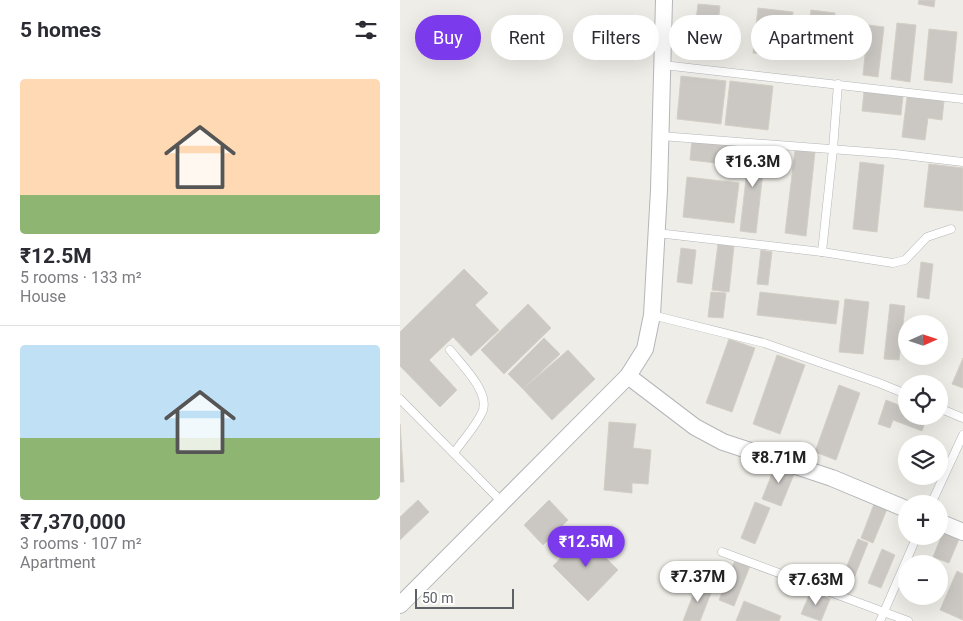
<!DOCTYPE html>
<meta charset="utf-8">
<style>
:root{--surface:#fff;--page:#f7f7f7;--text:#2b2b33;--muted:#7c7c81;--line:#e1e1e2;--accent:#7c3aed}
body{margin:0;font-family:Roboto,sans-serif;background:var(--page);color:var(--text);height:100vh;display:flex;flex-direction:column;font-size:19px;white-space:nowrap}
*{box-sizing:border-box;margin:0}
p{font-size:16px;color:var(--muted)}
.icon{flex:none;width:28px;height:28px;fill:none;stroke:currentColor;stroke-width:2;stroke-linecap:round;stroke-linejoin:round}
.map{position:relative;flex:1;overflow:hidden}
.sheet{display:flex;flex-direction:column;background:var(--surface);width:400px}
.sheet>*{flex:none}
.banner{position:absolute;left:15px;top:15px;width:472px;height:45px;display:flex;gap:10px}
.needle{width:32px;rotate:87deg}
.fabs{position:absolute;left:498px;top:315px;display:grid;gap:10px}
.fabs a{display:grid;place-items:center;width:50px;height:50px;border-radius:50%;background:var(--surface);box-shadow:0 5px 20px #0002;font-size:25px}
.scale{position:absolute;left:15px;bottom:12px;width:99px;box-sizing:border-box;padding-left:5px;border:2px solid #5e6266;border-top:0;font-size:14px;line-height:18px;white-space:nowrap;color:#5e6266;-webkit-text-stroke:4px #fff;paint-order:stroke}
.price{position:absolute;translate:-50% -42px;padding:0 11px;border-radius:18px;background:#fff;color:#222;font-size:16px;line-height:32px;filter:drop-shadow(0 1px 2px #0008)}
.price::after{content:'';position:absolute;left:50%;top:30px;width:15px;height:11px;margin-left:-8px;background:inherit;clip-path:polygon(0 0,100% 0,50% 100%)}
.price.current{background:var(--accent);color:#fff}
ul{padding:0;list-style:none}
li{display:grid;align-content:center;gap:10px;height:265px;padding:0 20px}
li+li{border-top:1px solid var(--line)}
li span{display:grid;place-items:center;height:155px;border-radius:5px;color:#555}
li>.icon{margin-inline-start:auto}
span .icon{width:90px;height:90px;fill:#fffc;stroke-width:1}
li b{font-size:21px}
h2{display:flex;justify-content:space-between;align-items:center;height:60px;padding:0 20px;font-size:21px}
.tag{padding:0 18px;border-radius:22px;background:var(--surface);box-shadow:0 5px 20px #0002;font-size:18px;line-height:45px}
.tag.current{background:var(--accent);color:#fff}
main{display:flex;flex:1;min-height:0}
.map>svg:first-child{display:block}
</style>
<main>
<section class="sheet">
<h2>5 homes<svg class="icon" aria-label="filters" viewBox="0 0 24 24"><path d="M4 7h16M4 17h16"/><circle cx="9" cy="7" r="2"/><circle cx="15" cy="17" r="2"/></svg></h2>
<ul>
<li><span style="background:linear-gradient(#ffd9b3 75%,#8fb573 0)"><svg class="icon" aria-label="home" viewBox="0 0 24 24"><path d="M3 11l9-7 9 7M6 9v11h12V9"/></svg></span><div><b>₹12.5M</b><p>5 rooms · 133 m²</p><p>House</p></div></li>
<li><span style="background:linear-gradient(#bfe0f5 60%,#8fb573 0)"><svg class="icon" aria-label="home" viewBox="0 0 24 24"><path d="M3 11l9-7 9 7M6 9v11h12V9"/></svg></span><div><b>₹7,370,000</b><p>3 rooms · 107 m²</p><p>Apartment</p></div></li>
</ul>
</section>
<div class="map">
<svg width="563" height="621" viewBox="0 0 563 621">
<rect width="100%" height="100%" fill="#efede7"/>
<g fill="#cbc8c4" stroke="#d3cfc5">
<polygon points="519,0 535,0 534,7 518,4"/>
<polygon points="298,4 320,6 314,57 292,54"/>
<polygon points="358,8 393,12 388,57 353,53"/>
<polygon points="411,10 435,13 432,40 408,37"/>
<polygon points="497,23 516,25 510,82 491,79"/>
<polygon points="468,25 484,27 478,77 463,75"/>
<polygon points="529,29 557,32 552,83 524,80"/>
<polygon points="281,76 326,81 321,124 277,119"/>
<polygon points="330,81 373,86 368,130 325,125"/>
<polygon points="464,92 503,96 501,115 462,111"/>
<polygon points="507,97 544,101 542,120 528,118 525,140 502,137"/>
<polygon points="292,138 343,144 341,166 290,160"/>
<polygon points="350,144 366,146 356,233 340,231"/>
<polygon points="395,150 415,152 406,236 385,233"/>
<polygon points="460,162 484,165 477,232 453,229"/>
<polygon points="529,164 563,168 563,211 524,207"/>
<polygon points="287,177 339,183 334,223 283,217"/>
<polygon points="318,244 334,246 329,292 312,290"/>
<polygon points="281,248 296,250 292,284 277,282"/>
<polygon points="361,250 372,252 368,285 357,284"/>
<polygon points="521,262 533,264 529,299 517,297"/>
<polygon points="64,269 88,293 75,305 99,330 71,356 53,337 29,360 57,390 40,407 0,366 0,332"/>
<polygon points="311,292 326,293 323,318 308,317"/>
<polygon points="360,292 439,301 436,324 357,315"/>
<polygon points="445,299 469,302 463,354 439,352"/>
<polygon points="128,304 151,328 104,374 81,350"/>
<polygon points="490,304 505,306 499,360 484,359"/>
<polygon points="144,338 160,354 123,389 108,374"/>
<polygon points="329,339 355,348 332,412 306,403"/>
<polygon points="168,350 195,379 152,420 123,389"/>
<polygon points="377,355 405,365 380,434 353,424"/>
<polygon points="563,358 563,388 552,384"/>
<polygon points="439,385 460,393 436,460 415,452"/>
<polygon points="486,400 506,408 506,416 527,416 522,431 493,420 490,428 478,424"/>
<polygon points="209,422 236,424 233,448 251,450 248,484 232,483 232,493 204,490"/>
<polygon points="0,424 4,482 0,482"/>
<polygon points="377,461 396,469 381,506 362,499"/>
<polygon points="18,500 29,512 0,540 0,517"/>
<polygon points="149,500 168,520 143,545 124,525"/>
<polygon points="355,502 370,508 355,544 341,538"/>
<polygon points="474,504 487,509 473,543 461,538"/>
<polygon points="546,525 562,532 549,563 533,557"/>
<polygon points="183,535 218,570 188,601 153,566"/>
<polygon points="458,539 468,543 452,583 442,578"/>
<polygon points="482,549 495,555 481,588 468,583"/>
<polygon points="335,560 350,566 334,606 319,600"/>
<polygon points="557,571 563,574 563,620 540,610"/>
<polygon points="298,582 313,588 300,621 283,621"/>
<polygon points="411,591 430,599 421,621 401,614"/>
<polygon points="344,601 381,616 379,621 336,621"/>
</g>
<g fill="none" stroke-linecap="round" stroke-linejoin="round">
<g stroke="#b4b6ba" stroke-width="9">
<g id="lane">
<polyline points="263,65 563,99"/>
<polyline points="261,136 495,154 563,162"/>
<polyline points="257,233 422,252 493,263 505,260 527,237 551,229"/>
<polyline points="422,252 433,149 438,84"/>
<polyline points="252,315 364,343 479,383 506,394"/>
<path d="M50,350C61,364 89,391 83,410C78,424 62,441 54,453"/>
<polyline points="0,399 102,502"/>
<polyline points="539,408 563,418"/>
<polyline points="531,504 563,435"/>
<polyline points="322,552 508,621"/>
<polyline points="480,621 517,536"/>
</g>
</g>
<g stroke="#b4b6ba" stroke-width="18">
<g id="street">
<polyline points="228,376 295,427 323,442 432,478 506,509"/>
<polyline points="539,522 563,532"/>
<polyline points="0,605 228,376 245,349 252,315 259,190 264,0"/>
</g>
</g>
<use href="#lane" stroke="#fff" stroke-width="8"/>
<use href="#street" stroke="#fff" stroke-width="16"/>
</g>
</svg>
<div class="fabs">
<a><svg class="needle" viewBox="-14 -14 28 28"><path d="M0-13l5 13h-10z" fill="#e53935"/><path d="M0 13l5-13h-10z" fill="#7c7c81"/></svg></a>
<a><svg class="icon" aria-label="locate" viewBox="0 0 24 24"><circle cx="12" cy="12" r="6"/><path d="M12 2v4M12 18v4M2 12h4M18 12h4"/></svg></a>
<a><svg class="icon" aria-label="layers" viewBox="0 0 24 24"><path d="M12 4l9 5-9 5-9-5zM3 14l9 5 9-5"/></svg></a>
<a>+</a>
<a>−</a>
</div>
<div class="scale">50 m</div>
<b class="price" style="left:353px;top:188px">₹16.3M</b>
<b class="price" style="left:379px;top:484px">₹8.71M</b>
<b class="price current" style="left:186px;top:568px">₹12.5M</b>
<b class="price" style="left:298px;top:603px">₹7.37M</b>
<b class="price" style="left:416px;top:606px">₹7.63M</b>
<div class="banner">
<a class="tag current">Buy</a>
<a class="tag">Rent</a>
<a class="tag">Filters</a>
<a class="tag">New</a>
<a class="tag">Apartment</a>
</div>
</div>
</main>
